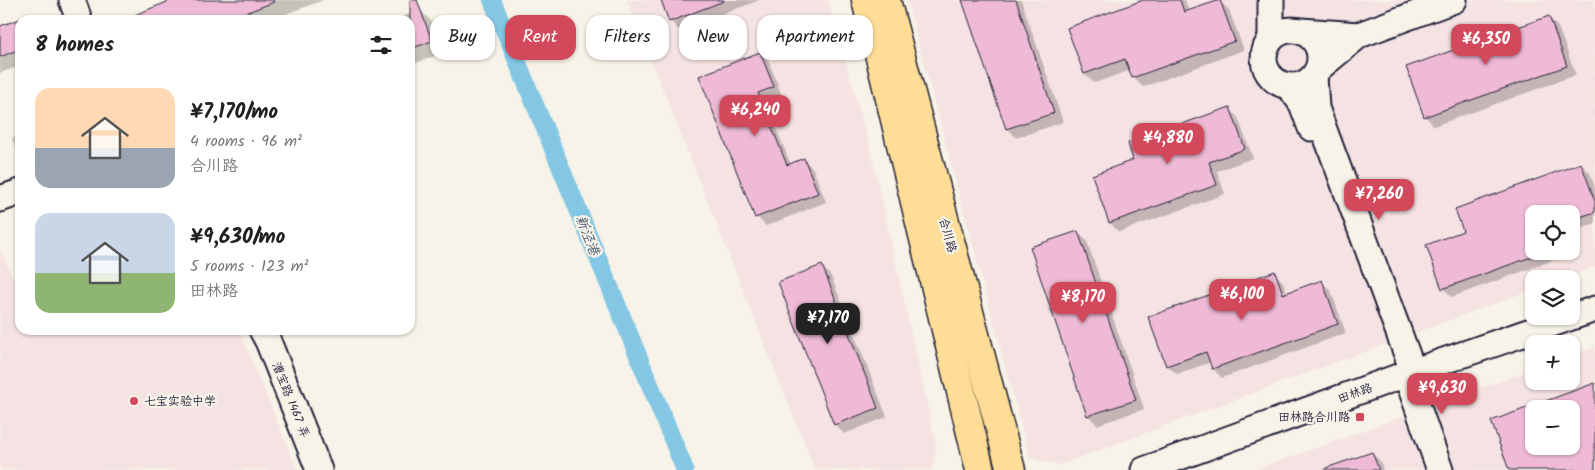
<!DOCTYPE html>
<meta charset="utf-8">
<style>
:root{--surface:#fff;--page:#f6f6f6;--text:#222;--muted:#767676;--accent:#d1495b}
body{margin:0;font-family:Kalam,"LXGW WenKai TC",sans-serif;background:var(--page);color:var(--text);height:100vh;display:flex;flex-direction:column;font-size:19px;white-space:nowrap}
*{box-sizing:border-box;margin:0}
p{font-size:16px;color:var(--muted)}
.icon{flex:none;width:28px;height:28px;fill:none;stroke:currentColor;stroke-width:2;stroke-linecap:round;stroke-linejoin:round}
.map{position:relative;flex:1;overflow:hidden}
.drawer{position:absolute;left:15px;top:15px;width:400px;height:320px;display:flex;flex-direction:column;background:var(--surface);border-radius:15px;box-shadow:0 1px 4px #0004}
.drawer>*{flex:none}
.guide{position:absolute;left:430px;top:15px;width:475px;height:45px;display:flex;gap:10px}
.controls{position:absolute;left:1525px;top:205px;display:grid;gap:10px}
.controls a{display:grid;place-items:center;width:55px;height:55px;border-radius:10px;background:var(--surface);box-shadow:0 1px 4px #0004;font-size:25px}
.price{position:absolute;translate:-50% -42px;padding:0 11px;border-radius:10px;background:var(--accent);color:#fff;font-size:16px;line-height:32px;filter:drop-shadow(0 1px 2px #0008)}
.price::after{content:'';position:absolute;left:50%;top:30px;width:15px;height:11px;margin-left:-8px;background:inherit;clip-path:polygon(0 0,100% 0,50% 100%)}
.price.selected{background:#222;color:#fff}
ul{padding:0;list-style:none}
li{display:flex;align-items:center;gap:15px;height:125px;padding:0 20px}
li span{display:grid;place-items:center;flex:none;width:140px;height:100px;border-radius:15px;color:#555}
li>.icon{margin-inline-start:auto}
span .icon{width:60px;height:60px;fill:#fffc;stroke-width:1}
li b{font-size:21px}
h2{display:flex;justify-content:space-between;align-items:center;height:60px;padding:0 20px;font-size:21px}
.tag{padding:0 18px;border-radius:15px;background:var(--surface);box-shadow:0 1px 4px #0004;font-size:18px;line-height:45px}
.tag.selected{background:var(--accent);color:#fff}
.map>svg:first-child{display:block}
</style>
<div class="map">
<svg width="1595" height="470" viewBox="0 0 1595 470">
<rect width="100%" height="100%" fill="#f7f3e8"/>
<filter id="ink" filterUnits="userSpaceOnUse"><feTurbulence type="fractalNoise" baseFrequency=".02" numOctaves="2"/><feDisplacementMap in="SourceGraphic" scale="10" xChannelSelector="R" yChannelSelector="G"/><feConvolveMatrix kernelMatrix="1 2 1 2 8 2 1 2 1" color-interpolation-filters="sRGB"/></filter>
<g filter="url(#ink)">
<g fill="#f5e2e2" fill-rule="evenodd">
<polygon points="627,0 828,0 870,148 936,445 932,470 815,470"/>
<path d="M907,0H1595V267L1563,279H1534V289L1059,465L1030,458ZM1534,214H1571V251H1534Z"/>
<polygon points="0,249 20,294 20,330 235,330 240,332 297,470 0,470"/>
<path d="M1595,347V470H1255L1534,369V381H1571V356ZM1534,409H1571V446H1534Z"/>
</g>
<g fill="#0003">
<polygon points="177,0 324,0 269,20 121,20"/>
<polygon points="662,0 760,0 679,30 670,21"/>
<polygon points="963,0 1021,0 1063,122 1016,138 1007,128"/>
<polygon points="1147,0 1185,0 1189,12 1220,1 1229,10 1244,50 1143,87 1134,78 1131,70 1094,83 1085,74"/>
<polygon points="420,10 432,22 443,53 410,65 410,20 393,20"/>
<polygon points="36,14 41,20 20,20"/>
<polygon points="1549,18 1558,27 1576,75 1434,126 1425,116"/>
<polygon points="20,20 20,66 0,73 0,27"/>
<polygon points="760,53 769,62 782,96 766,103 791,165 804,160 813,169 826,202 766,226 757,217 700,77"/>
<polygon points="1229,108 1238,118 1253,158 1217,171 1225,194 1119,232 1110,223 1093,176 1135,161"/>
<polygon points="20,135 20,160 12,138"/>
<polygon points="1581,164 1590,173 1595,188 1595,224 1571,232 1571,214 1534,214 1534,251 1571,251 1571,248 1573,253 1452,297 1443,288 1465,232"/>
<polygon points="1078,232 1087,241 1144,409 1097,425 1088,415"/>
<polygon points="822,267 831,276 887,417 844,434 835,424"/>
<polygon points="1274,273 1283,282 1288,294 1322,282 1331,291 1346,333 1222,378 1213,369 1211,362 1177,374 1167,365"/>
<polygon points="1371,453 1381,462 1383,470 1380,470 1377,462 1374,462 1377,470 1325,470"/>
</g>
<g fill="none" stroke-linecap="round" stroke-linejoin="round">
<polyline stroke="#84c7e5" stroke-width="18" points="492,0 685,470"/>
</g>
<g fill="#efbad5" stroke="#22223b" fill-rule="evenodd">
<polygon points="172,0 273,0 274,2 227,20 122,20"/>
<polygon points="410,0 417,0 432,41 410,49"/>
<polygon points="661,0 724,0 724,1 669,22"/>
<polygon points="962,0 1016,0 1054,113 1006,129"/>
<polygon points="1143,0 1180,0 1184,12 1220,0 1235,41 1132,78 1125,59 1084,74 1067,28"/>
<polygon points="1549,16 1567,66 1424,117 1406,67"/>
<polygon points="20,19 20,49 0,57 0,26"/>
<polygon points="760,52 774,87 758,93 787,165 804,158 818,193 755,218 699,76"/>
<polygon points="1230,107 1245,149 1209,162 1217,185 1109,223 1092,175 1133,160 1128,143"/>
<polygon points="1581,163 1595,201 1595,212 1571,220 1571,214 1534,214 1534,256 1442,289 1426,245 1463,231 1455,209"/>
<polygon points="1078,231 1136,400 1087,416 1030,247"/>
<polygon points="822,265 878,408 834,425 778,282"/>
<polygon points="1275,271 1283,294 1322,280 1338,324 1212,369 1206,352 1166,366 1148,317"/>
<path d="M1595,383V470H1509L1491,421ZM1534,409H1571V446H1534Z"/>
<polygon points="1372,452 1379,470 1326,470 1326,468"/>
</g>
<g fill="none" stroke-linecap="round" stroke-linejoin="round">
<g stroke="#22223b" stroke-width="29">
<g id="minor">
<polyline points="72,0 79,20"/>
<polyline points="1271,0 1271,39"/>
<circle cx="1292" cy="58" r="28"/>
<polyline points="1301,31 1359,35 1319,68"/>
<polyline points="1359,35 1454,0"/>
<polyline points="1314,76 1316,108 1413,371"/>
<polyline points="1289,86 1302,104 1311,128"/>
<polyline points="0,199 20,192"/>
<polyline points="262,330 268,341 319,470"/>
<polyline points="1406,374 1440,470"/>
<polyline points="1144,470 1406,374 1595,309"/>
</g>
</g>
<g stroke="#22223b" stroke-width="31">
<g id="major">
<polyline points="866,0 980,470"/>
<polyline points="886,0 1011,470"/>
</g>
</g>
<use href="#minor" stroke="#f7f3e8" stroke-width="25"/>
<use href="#major" stroke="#fedd96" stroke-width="28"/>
</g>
</g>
<g fill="#d1495b" stroke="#f7f3e8" stroke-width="2">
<circle cx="134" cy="401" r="5"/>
<rect x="1355" y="412" width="10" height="10" rx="2.5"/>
</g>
<g text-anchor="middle" stroke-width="4.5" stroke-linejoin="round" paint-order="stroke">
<g font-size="12" fill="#22223b" stroke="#f7f3e8">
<text transform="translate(948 235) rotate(75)" y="4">合川路</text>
<text transform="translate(1355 393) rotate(-20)" y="4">田林路</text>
<text transform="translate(291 400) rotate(68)" y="4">漕宝路 1467 弄</text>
</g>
<g font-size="12" fill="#22223b" stroke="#f7f3e8" text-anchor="start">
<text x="144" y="405">七宝实验中学</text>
<text x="1350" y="421" text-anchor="end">田林路合川路</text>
</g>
<g font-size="14" font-style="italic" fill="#3f546e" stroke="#f7f3e8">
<text transform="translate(588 235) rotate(68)" y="5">新泾港</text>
</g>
</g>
</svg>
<div class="controls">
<a><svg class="icon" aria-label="locate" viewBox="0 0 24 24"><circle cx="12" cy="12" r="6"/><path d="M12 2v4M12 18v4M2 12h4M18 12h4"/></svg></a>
<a><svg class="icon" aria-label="layers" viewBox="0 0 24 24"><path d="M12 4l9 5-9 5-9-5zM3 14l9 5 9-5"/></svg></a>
<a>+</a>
<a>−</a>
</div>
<b class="price" style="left:1486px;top:66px">¥6,350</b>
<b class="price" style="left:755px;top:137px">¥6,240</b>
<b class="price" style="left:1168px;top:165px">¥4,880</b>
<b class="price" style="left:1379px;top:221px">¥7,260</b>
<b class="price" style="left:1242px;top:321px">¥6,100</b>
<b class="price" style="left:1083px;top:324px">¥8,170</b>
<b class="price selected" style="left:828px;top:345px">¥7,170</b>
<b class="price" style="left:1442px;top:415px">¥9,630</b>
<div class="guide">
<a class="tag">Buy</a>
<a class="tag selected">Rent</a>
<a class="tag">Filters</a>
<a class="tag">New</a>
<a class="tag">Apartment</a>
</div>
<section class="drawer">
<h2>8 homes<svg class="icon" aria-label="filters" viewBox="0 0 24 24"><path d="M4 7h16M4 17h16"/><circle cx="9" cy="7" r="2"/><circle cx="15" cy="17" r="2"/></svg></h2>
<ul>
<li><span style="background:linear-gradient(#ffd9b3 60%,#9aa5b1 0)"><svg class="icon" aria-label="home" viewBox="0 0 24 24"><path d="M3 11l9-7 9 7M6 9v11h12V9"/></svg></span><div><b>¥7,170/mo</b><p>4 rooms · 96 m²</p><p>合川路</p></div></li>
<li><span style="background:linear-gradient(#c9d6e8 60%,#8fb573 0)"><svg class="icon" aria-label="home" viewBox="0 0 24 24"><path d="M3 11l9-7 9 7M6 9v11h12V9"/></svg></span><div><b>¥9,630/mo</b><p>5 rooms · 123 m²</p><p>田林路</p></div></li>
</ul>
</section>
</div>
